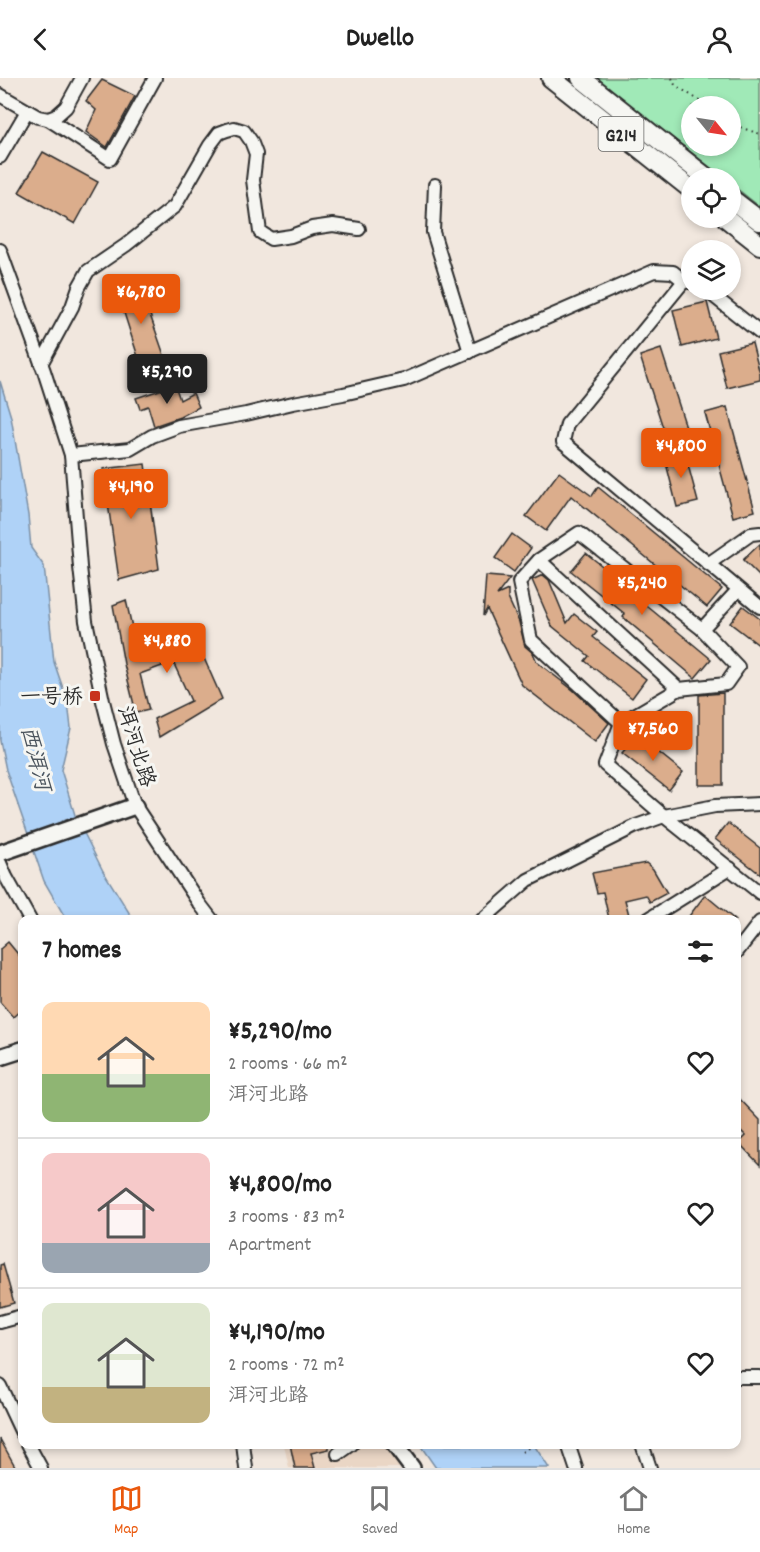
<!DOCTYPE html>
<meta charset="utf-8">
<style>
:root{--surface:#fff;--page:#f2f2f2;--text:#222;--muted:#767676;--line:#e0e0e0;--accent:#ea580c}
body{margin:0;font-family:Dekko,"LXGW WenKai TC",sans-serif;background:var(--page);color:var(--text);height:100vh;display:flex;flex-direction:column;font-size:22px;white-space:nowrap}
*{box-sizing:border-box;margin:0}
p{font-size:20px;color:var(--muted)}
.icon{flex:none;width:33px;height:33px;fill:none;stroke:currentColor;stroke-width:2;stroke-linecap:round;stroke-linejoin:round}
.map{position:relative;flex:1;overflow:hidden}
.drawer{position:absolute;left:18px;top:837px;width:723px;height:534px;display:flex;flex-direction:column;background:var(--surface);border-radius:12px;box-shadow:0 3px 9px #0003}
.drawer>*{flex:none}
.needle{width:39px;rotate:120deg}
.controls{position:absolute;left:681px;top:18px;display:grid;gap:12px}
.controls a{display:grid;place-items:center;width:60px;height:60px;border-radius:50%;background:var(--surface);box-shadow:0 3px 9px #0003;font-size:30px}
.price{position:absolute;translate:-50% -51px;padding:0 14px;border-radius:6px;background:var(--accent);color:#fff;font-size:20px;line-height:39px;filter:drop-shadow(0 2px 3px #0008)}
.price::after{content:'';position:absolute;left:50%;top:36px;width:18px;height:14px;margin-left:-9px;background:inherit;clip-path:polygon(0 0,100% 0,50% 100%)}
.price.current{background:#222;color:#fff}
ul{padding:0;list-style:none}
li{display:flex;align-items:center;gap:18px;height:150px;padding:0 24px}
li+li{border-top:2px solid var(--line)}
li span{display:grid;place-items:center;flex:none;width:168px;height:120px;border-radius:12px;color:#555}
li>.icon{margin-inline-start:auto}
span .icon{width:72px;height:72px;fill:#fffc;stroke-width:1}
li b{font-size:26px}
h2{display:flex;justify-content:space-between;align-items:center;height:72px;padding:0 24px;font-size:26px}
header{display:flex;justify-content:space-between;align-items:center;height:78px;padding:0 24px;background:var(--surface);font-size:27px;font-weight:700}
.menu{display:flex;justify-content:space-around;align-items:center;height:84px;border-top:2px solid var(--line);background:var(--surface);font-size:16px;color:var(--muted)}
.menu a{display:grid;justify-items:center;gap:3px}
.menu .current{color:var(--accent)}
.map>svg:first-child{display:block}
</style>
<header><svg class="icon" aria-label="back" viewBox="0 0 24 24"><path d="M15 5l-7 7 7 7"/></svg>Dwello<svg class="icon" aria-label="person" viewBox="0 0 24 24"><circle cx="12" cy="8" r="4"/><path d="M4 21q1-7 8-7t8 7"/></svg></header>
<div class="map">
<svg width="760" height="1390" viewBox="0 0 760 1390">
<rect width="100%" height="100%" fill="#f1e7de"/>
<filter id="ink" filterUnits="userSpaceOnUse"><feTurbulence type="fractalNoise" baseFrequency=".0167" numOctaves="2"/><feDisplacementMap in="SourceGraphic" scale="12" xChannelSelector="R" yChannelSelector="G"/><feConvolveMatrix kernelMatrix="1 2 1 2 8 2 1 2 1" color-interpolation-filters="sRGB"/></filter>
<g filter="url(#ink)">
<polygon fill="#ead6c5" points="284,1367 384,1367 402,1390 289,1390"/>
<path fill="#a0e9b7" stroke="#668a71" stroke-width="1.5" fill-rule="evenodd" d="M595,0H760V129L731,106L730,100H724ZM692,28H730V68H692Z"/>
<g fill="#afd2f7" stroke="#7a8fa5" stroke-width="1.5">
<polygon points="0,303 11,339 28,437 31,470 44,488 54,584 68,625 71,650 61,692 75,737 103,793 133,841 66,841 44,803 6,692 0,663"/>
<polygon points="420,1367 534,1367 549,1390 436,1390"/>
</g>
<g fill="#dbad8c" stroke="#2b2b2b" stroke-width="1.5">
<polygon points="102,2 135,18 107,69 86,54 96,32 86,23"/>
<polygon points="43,74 98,104 75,146 19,114"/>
<polygon points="140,208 164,277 140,285 118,216"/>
<polygon points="707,224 716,260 682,269 673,232"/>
<polygon points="752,265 760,296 760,302 727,310 718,273"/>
<polygon points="661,271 686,349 665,356 640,278"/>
<polygon points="175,307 180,322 193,315 199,329 180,339 154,348 148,328 140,331 136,320"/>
<polygon points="727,329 755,433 733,439 705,335"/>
<polygon points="684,372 698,424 677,429 664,377"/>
<polygon points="145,386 159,491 119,502 103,391"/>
<polygon points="559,394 592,418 598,409 722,511 707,529 571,418 546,453 526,438"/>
<polygon points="512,456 531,470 514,494 495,480"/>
<polygon points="760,466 760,499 743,482"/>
<polygon points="586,475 632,512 630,514 711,581 695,600 623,539 625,536 571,493"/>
<polygon points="543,497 549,502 567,545 574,536 597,554 593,559 646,601 632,620 585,583 589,578 552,548 532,502"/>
<polygon points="486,498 510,500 497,517 508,512 508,520 519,544 525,568 533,575 537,584 573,612 609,645 595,664 522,607 487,531 483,538"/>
<polygon points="126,522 139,581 195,560 222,621 159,659 154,641 191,623 173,584 140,596 149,632 136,635 124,586 113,527"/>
<polygon points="743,528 760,541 760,568 730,545"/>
<polygon points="723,615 723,707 699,707 699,617"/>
<polygon points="637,657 683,694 669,712 622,675"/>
<polygon points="728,745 760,770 760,796 715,761"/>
<polygon points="646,785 653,791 667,815 650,824 646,817 625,822 629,837 609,841 603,814 597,815 592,795"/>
<polygon points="705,817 735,842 686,842"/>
<polygon points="8,864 22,881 22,931 13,939 0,924 0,871"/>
<polygon points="736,1017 760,1042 760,1087 739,1065 746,1058 736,1048"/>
<polygon points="3,1186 14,1225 0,1229 0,1187"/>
<polygon points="0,1361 16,1390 0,1390"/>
<polygon points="290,1366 329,1366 329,1371 311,1375 315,1390 295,1390"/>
</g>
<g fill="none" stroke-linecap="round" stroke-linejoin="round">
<g stroke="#2b2b2b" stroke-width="16">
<g id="minor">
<polyline points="0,17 38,39 48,41 56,38 66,29 82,0"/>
<polyline points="48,41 110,81 155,0"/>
<polyline points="0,79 27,33"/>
<polyline points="435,107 433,154 470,274"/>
<polyline points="0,172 44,293 71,377 80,489 86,543 103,623 114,666 135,728 199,825 212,842"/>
<polyline points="690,204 684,203 567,346 563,364 760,529"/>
<polyline points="706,212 760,255"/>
<polyline points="41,286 72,229 79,209 88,193 126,167 175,128 210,67 219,55 227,52 234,50 244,53 251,63 256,76 253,102 260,154 271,161 291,158 312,150 333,147 359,151"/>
<polyline points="71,377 130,371 152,358 179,348 246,336 293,325 343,316 404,302 654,193 673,194 684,203"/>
<polyline points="539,482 679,611"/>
<polyline points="708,486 751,456 760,455"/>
<polyline points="738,512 702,551 738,589 726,606 679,611 621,645 605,687 664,738 760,815"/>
<polyline points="621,645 531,562 519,504 539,482 579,455 702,551"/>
<polyline points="0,785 6,799 30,842"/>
<polyline points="482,842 528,802 636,748 664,738 715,728 760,726"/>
<polyline points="647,842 730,790"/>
<polyline points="736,875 760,844"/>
<polyline points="0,1244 22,1238"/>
<polyline points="736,1299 760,1299"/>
<polyline points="0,1308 22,1355"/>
<polyline points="28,1366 41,1390"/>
<polyline points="243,1366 246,1390"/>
<polyline points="568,1366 576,1390"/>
<polyline points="642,1366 650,1390"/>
<polyline points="338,1376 352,1366"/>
</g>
</g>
<g stroke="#2b2b2b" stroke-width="20">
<g id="major">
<polyline points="0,775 135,728"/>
<polyline points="0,979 22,972"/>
<polyline points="394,1366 412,1390"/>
</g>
</g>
<g stroke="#2b2b2b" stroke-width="22">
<g id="highway">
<polyline points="551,0 692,112"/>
<polyline points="581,0 707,100"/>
<polyline points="730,120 760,143"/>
<polyline points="726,140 760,167"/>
</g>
</g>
<g stroke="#2b2b2b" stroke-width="2" stroke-dasharray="1.5 4.5" stroke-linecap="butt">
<polyline points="672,0 675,7 708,28"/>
<polyline points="730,43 742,50 760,56"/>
<polyline points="522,1374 534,1366"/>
</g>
<use href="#minor" stroke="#f6f6f2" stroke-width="12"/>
<use href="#major" stroke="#f6f6f2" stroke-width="15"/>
<use href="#highway" stroke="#f6f6f2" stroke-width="18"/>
</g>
</g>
<rect fill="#c8321e" stroke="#f6f6f2" stroke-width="2" x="89" y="612" width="12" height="12" rx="3"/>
<g text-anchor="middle" stroke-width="6" stroke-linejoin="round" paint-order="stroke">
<rect fill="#f6f6f2" stroke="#686867" stroke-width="1.5" x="598.5" y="39" width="45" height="34" rx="4.5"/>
<g font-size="20" font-weight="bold" fill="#2b2b2b">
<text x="621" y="63">G214</text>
</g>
<g font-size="21" fill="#2b2b2b" stroke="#f6f6f2" text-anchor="end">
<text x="83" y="625">一号桥</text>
</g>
<g font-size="21" fill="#2b2b2b" stroke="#f6f6f2">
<text transform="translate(137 668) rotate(73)" y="7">洱河北路</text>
</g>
<g font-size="22" font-style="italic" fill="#4c555e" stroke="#f6f6f2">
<text transform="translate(37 680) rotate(76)" y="8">西洱河</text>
</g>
</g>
</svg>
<div class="controls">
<a><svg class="needle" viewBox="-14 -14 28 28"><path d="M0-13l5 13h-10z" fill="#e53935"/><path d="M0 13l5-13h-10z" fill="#767676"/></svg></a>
<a><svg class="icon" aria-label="locate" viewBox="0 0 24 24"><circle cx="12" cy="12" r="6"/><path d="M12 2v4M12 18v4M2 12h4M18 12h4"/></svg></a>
<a><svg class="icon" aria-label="layers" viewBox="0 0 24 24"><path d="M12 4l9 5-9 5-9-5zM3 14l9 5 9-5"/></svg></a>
</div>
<b class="price" style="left:141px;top:247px">¥6,780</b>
<b class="price current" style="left:167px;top:327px">¥5,290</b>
<b class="price" style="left:681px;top:401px">¥4,800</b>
<b class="price" style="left:131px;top:442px">¥4,190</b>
<b class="price" style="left:642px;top:538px">¥5,240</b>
<b class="price" style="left:167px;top:596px">¥4,880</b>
<b class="price" style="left:653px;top:684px">¥7,560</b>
<section class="drawer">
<h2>7 homes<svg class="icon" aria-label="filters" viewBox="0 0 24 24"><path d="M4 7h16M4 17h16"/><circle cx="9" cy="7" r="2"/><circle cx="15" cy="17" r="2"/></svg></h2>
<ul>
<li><span style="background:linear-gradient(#ffd9b3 60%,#8fb573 0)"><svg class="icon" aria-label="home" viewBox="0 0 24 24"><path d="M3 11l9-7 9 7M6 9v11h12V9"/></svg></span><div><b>¥5,290/mo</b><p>2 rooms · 66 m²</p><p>洱河北路</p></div><svg class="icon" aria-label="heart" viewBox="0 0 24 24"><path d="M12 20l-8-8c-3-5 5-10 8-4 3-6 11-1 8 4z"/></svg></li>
<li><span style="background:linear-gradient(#f6c9c9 75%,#9aa5b1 0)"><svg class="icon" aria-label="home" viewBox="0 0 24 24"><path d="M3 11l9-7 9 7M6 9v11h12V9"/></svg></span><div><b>¥4,800/mo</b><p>3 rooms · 83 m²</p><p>Apartment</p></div><svg class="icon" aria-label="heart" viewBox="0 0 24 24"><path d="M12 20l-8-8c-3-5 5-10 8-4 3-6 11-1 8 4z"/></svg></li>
<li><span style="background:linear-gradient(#dfe7d0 70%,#c2b280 0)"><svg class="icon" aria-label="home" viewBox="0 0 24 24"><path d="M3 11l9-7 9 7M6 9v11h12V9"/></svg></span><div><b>¥4,190/mo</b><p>2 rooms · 72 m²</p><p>洱河北路</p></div><svg class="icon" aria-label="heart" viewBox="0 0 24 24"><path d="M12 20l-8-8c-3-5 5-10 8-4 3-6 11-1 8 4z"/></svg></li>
</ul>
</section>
</div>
<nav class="menu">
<a class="current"><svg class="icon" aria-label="map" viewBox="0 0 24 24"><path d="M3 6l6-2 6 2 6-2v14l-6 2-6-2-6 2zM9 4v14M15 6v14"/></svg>Map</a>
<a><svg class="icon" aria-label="saved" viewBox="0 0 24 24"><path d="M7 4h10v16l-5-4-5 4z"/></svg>Saved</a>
<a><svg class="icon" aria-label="home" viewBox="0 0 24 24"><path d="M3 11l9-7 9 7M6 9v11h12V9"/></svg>Home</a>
</nav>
